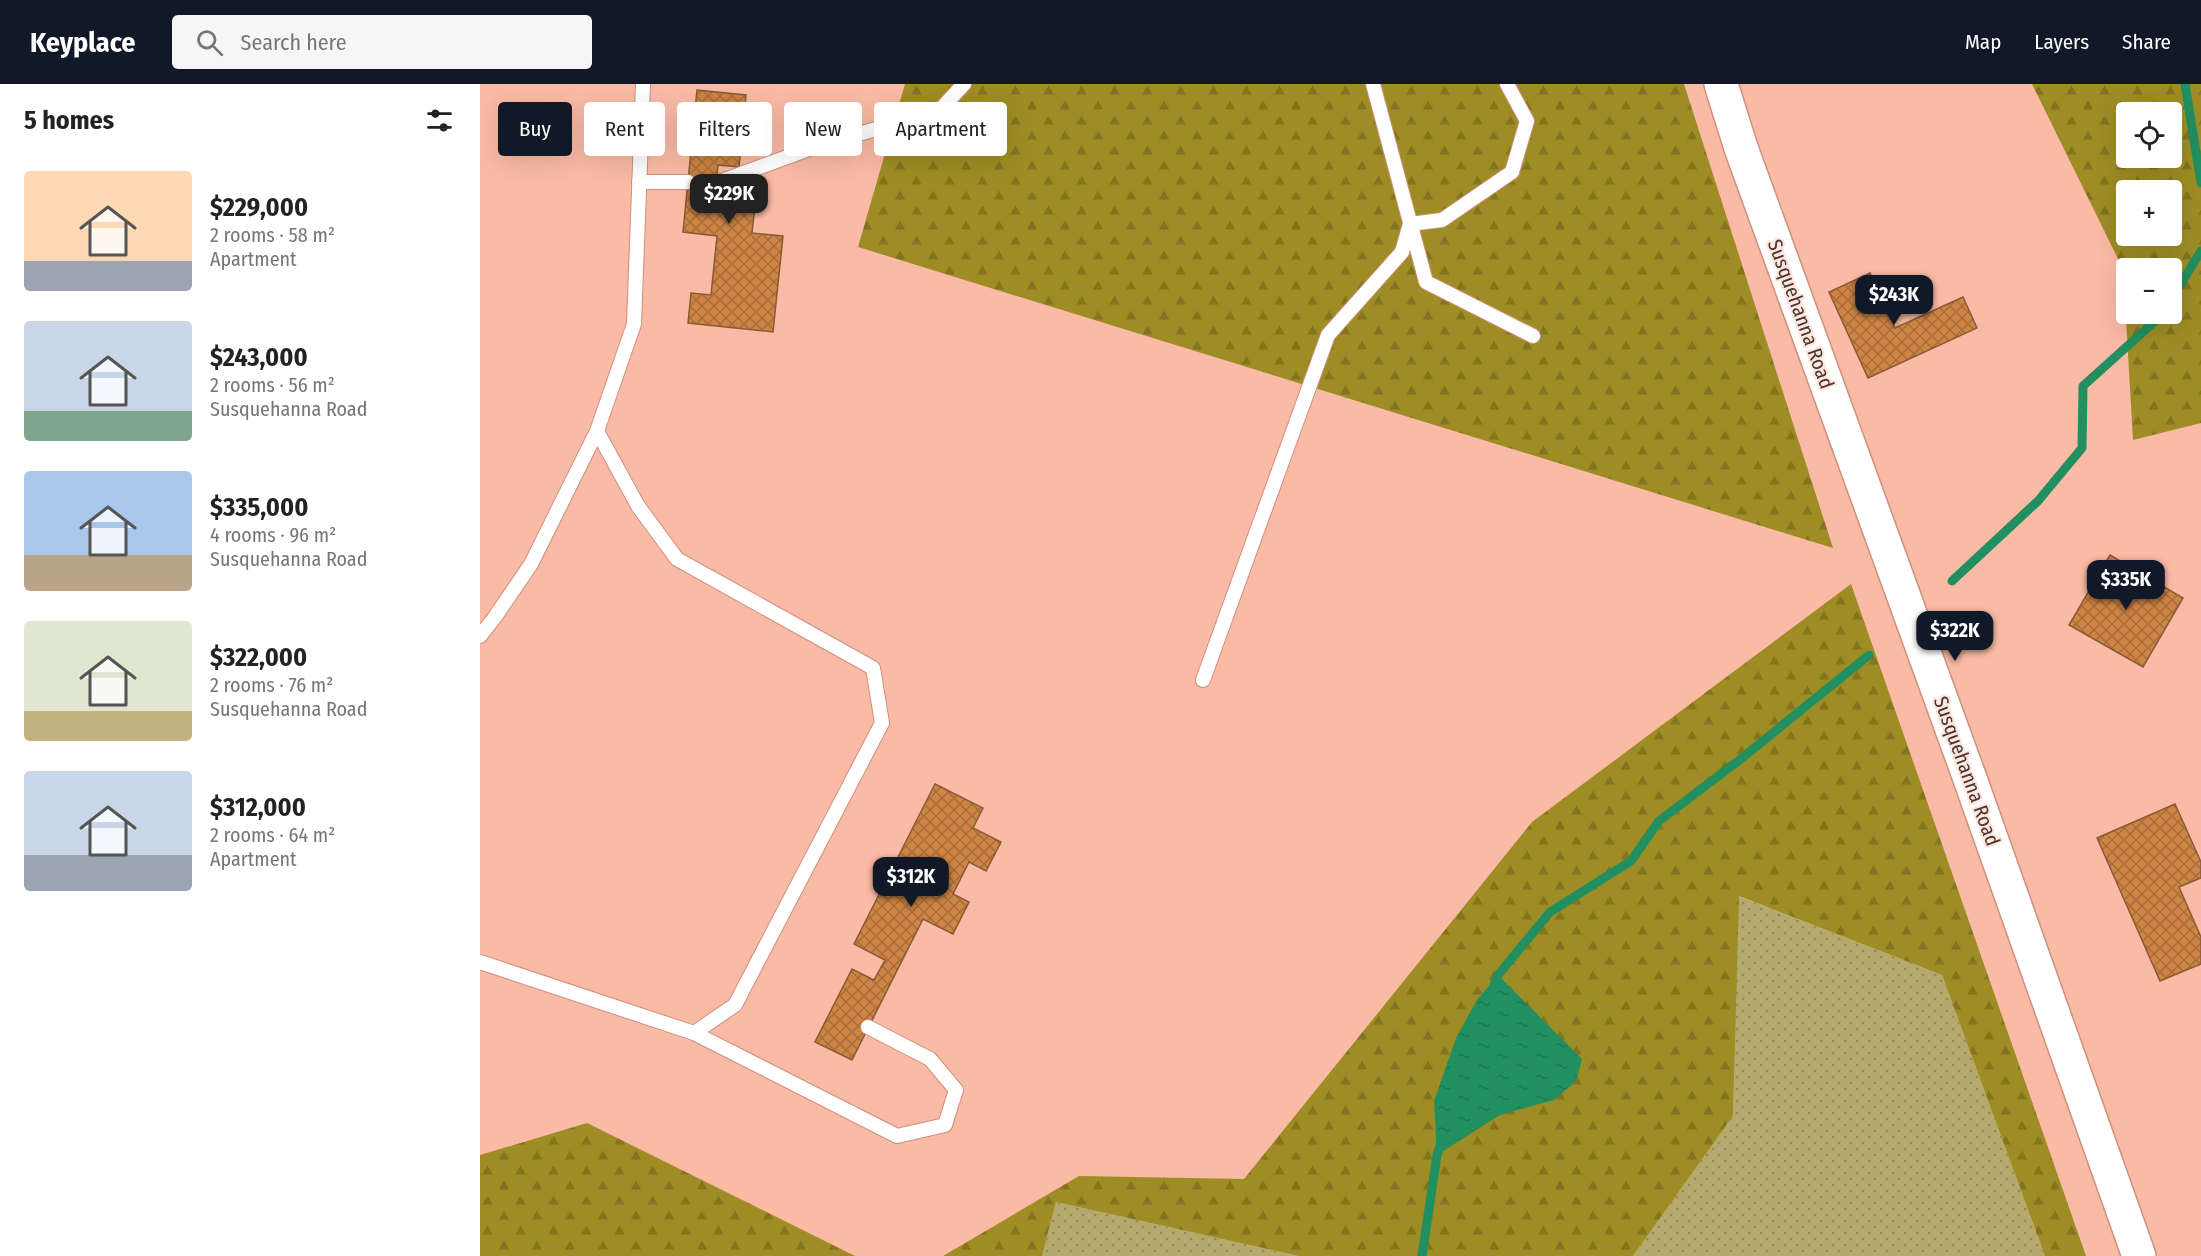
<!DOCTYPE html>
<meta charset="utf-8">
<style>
:root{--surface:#fff;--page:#f6f6f6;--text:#222;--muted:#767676;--accent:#111827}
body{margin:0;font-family:"Fira Sans Condensed",sans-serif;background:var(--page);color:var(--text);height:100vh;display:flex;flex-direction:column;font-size:22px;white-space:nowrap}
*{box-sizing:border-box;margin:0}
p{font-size:20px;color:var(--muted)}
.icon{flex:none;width:33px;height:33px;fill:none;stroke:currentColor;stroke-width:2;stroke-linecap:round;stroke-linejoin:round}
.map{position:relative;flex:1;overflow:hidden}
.drawer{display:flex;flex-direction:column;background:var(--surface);width:480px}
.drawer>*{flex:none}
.banner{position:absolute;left:18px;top:18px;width:570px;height:54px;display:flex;gap:12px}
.buttons{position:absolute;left:1636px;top:18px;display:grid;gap:12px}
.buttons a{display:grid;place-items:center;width:66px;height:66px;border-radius:6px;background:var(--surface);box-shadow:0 6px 24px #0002;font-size:30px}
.price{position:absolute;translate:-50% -51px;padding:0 14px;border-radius:12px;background:var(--accent);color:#fff;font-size:20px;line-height:39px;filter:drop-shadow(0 2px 3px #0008)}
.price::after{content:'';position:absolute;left:50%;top:36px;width:18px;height:14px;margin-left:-9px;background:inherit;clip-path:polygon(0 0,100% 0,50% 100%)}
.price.on{background:#222;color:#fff}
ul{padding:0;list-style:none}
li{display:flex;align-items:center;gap:18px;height:150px;padding:0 24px}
li span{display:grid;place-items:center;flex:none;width:168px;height:120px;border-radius:6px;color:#555}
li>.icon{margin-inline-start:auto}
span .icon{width:72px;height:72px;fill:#fffc;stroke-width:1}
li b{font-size:26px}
h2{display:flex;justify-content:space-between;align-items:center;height:72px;padding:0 24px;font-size:26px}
.tag{padding:0 21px;border-radius:6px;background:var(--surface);box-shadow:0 6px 24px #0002;font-size:21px;line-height:54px}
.tag.on{background:var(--accent);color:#fff}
header{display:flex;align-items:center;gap:36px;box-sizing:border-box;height:84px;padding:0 30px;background:var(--accent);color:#fff}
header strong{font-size:28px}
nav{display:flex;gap:33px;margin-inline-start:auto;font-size:21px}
.search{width:420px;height:54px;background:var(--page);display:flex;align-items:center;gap:15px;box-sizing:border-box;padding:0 21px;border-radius:6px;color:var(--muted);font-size:22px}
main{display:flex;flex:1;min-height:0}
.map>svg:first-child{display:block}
</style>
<header>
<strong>Keyplace</strong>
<div class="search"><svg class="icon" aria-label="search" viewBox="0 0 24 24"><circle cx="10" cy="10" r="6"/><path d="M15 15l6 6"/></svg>Search here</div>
<nav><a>Map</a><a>Layers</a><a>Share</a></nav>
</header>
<main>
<section class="drawer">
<h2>5 homes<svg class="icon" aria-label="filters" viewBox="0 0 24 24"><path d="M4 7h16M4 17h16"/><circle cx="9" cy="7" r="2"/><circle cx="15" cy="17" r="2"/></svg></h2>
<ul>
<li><span style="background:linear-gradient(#ffd9b3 75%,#9aa5b1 0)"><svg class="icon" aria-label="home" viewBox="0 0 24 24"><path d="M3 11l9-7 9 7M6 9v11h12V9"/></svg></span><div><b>$229,000</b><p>2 rooms · 58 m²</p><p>Apartment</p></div></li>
<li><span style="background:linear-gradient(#c9d6e8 75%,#7fa58c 0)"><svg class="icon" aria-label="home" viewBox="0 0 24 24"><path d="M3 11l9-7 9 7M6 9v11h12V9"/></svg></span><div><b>$243,000</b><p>2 rooms · 56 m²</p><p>Susquehanna Road</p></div></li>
<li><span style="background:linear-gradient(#a9c7e8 70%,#b9a48a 0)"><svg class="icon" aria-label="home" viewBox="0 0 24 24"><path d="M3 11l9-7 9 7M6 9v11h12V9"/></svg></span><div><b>$335,000</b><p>4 rooms · 96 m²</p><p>Susquehanna Road</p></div></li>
<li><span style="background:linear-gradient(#dfe7d0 75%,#c2b280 0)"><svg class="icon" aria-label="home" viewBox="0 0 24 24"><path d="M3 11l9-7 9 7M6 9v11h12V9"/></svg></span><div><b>$322,000</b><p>2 rooms · 76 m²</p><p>Susquehanna Road</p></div></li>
<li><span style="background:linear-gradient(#c9d6e8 70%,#9aa5b1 0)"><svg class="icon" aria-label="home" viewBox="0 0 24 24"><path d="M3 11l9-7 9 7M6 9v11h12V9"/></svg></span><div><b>$312,000</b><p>2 rooms · 64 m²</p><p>Apartment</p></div></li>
</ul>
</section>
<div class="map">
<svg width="1721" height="1172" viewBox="0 0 1721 1172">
<defs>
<pattern id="grass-dots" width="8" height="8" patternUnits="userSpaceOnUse" patternTransform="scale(1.5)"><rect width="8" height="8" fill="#b4aa6d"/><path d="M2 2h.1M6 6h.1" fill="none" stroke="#958b5a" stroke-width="1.8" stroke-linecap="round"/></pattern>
<pattern id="forest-firs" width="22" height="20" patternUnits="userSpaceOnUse" patternTransform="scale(1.5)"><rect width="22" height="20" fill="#9e8d25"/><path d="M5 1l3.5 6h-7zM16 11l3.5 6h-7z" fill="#837420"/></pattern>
<pattern id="water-ripples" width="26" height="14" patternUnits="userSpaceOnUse" patternTransform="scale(1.5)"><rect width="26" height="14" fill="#218f60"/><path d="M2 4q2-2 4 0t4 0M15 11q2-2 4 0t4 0" fill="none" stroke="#1f764f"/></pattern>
<pattern id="building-cross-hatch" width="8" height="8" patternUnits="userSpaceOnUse" patternTransform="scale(1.5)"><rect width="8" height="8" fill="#cd8444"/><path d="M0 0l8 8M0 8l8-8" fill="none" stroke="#a96d39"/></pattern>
</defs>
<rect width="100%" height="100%" fill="#fabaa5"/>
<g fill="url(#grass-dots)">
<polygon points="1258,812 1462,891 1565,1172 1153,1172 1253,1032"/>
<polygon points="576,1118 819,1172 562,1172"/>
</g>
<g fill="url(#forest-firs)" fill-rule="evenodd">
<polygon points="425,0 1204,0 1353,464 378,163"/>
<path d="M1552,0H1721V339L1653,356L1643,185ZM1692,28V74H1647V28ZM1692,106V152H1647V106ZM1692,184V230H1647V184Z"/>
<polygon points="1371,500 1606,1172 1565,1172 1462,891 1259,812 1253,1032 1153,1172 819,1172 576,1118 562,1172 463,1172 599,1092 764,1095 1052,738"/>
<polygon points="107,1039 375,1172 0,1172 0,1071"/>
</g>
<polygon fill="url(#water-ripples)" points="1018,891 1102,975 1096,997 1074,1016 1020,1031 957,1071 954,1017 976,954 997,916"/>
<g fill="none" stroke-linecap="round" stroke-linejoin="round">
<g stroke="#218f60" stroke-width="9">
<polyline points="1705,0 1721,99"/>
<polyline points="1692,214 1721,167"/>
<polyline points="1472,497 1558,417 1602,364 1603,302 1683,230"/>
<polyline points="1014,901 1018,891 1070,828 1151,777 1179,737 1262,674 1389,571"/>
<polyline points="942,1172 957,1071 961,1059"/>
</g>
</g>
<g fill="url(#building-cross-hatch)" stroke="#885b35" stroke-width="1.5">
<polygon points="217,6 266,11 259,83 238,81 234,117 275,121 272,149 303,152 293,248 208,239 211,209 231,211 237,152 203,148"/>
<polygon points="1390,189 1415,244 1483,213 1497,244 1388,294 1349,208"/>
<polygon points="1630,471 1703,514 1663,583 1589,541"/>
<polygon points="455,700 503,724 493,744 521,758 506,787 489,778 473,810 489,818 473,850 443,835 372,976 335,958 372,885 394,896 405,876 374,860"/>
<polygon points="1695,720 1721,778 1721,794 1699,803 1721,853 1721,880 1680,897 1617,754"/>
</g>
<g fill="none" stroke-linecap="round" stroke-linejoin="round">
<g stroke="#cd907c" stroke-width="16">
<g id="service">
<polyline points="893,0 946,198 1053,252"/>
<polyline points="159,98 208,98"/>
<polyline points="236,99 340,61 459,27 484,0"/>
<polyline points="0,552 15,533 51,480 117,347 154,240 163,0"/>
<polyline points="723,596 848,251 922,168 930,140 962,136 1032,88 1047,37 1027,0"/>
<polyline points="0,878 214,949 255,921 402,639 393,584 197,475 158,422 117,347"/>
<polyline points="214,949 417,1052 465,1041 476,1006 450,975 388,943"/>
</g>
</g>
<g stroke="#cd907c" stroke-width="36">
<polyline id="secondary" points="1241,0 1261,64 1489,692 1659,1172"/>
</g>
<use href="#service" stroke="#fff" stroke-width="14"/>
<use href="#secondary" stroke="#fff" stroke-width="33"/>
</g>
<g text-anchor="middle" stroke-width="4.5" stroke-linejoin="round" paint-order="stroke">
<g font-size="20" fill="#4d342b" stroke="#fbe7e0">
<text transform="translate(1321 230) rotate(70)" y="7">Susquehanna Road</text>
<text transform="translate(1487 687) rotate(70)" y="7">Susquehanna Road</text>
</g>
</g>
</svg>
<div class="buttons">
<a><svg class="icon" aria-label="locate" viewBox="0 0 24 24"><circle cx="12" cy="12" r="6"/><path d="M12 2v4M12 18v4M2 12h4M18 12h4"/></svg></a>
<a>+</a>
<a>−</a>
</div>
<b class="price on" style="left:249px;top:141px">$229K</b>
<b class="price" style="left:1414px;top:242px">$243K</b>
<b class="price" style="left:1646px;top:527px">$335K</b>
<b class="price" style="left:1475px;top:578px">$322K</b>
<b class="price" style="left:431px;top:824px">$312K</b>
<div class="banner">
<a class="tag on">Buy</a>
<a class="tag">Rent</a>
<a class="tag">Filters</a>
<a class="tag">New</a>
<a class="tag">Apartment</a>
</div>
</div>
</main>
